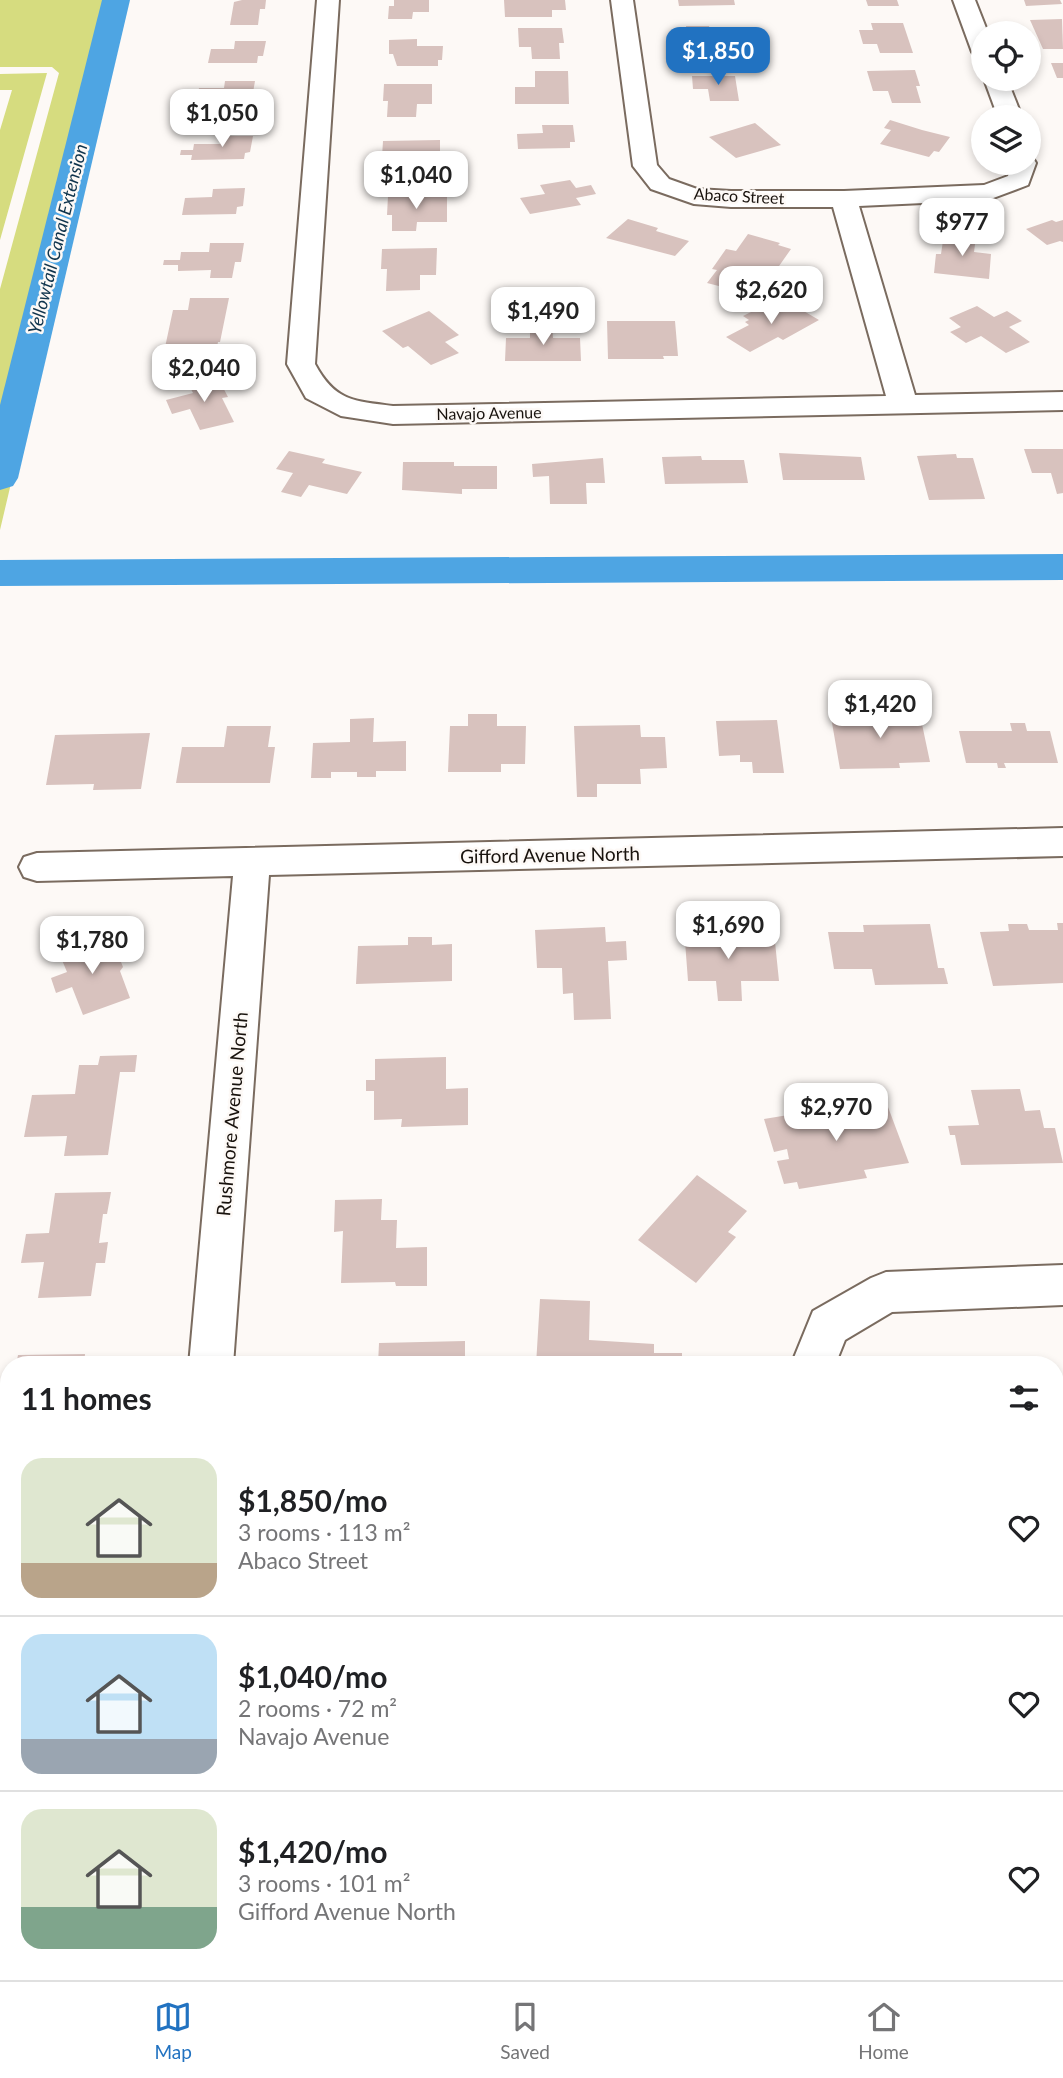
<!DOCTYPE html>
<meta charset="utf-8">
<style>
:root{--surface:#fff;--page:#f2f2f2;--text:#202124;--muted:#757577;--line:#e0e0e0;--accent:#2172c1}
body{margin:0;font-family:Lato,sans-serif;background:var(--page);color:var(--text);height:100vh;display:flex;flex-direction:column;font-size:26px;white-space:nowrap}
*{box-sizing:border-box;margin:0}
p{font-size:23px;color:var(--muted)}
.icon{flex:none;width:38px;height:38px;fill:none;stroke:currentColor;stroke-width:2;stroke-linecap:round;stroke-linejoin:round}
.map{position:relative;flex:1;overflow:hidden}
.sheet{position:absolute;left:0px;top:1356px;width:1064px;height:625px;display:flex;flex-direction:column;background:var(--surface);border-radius:28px 28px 0 0;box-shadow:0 4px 10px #0003}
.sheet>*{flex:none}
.fabs{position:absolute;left:971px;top:21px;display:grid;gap:14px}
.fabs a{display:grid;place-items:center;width:70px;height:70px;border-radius:50%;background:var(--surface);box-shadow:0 4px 10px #0003;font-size:35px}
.price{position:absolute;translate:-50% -60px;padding:0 16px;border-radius:14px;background:#fff;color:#222;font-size:23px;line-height:46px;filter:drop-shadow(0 2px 4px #0008)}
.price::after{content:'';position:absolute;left:50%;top:42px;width:21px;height:16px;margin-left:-10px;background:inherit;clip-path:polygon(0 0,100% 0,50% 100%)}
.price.current{background:var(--accent);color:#fff}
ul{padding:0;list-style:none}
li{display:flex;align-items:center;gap:21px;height:175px;padding:0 21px}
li+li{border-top:2px solid var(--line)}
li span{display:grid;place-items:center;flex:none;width:196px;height:140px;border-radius:21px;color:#555}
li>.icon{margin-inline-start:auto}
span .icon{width:84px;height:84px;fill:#fffc;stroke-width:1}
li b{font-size:30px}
h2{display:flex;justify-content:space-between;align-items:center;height:84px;padding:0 21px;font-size:30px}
.tab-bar{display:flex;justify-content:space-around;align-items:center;height:98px;border-top:2px solid var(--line);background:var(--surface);font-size:19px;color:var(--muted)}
.tab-bar a{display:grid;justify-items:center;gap:4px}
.tab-bar .current{color:var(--accent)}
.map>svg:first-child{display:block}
</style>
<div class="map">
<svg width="1063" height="1980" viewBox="0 0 1063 1980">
<rect width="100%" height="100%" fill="#fdf9f6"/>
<g fill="#d6dc7f">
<polygon points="0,0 125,0 0,530 0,289 59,73 52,67 0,67"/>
<polygon points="47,73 0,240 0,130 12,90 0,90 0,74"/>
</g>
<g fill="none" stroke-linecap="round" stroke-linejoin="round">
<g fill="#4ea5e3" fill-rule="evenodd">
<polygon points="102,0 130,0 18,478 13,486 0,490 0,405"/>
<polygon points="1063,554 1063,580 0,586 0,560"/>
</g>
</g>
<g fill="#d8c2be">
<polygon points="242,0 266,0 265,9 260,9 258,25 230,25 234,2"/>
<polygon points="394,0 429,0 429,12 413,12 412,19 388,19 389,6 394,6"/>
<polygon points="504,0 565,0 566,10 552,10 552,17 505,17"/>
<polygon points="678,0 734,0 735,5 679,6"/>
<polygon points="866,0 897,0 899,6 868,6"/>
<polygon points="1024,0 1060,0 1062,4 1026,6"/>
<polygon points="1062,19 1063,49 1043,49 1030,20"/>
<polygon points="871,23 903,23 913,53 880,53 877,44 863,44 859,30 873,30"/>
<polygon points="686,26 709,26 711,33 719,33 723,57 695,57 693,41 688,41"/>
<polygon points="518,28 562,28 564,43 559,43 560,59 532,59 531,47 519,47"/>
<polygon points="417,39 417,46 443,46 442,60 438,60 438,66 397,66 393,54 389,54 389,40"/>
<polygon points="235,41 266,41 263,56 258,56 257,63 208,63 211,49 234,49"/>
<polygon points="1051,63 1063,63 1063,78 1057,78"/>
<polygon points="915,70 920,86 916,86 921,103 892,103 888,91 873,91 867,71"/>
<polygon points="535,71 568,71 569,104 515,104 515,87 535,87"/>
<polygon points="692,76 735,76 739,101 710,101 708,89 693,89"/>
<polygon points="225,81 255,81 251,104 246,104 245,110 194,110 199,88 224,88"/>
<polygon points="384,84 432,84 432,104 417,104 416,117 387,117 388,101 383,101"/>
<polygon points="890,120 922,130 950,137 939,152 934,151 929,157 880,144 891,130 884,128"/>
<polygon points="755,123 781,145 736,158 709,137"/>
<polygon points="542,125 573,125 575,142 570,142 570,148 518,149 517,134 543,133"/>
<polygon points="221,136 253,136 250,152 245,153 244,159 191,160 192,155 180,155 181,150 193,150 194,144 220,144"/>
<polygon points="440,140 440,164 387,165 387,157 382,157 383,141"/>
<polygon points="570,180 576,188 591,185 596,194 576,198 581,205 530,214 520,198 545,194 540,185"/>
<polygon points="245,188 243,206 237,207 236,214 182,215 185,198 212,197 213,189"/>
<polygon points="388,196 447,196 447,222 417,222 416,231 392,231 392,215 387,215"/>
<polygon points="628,219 658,228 656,231 689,241 675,256 606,238"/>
<polygon points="1052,220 1056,222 1063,220 1063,242 1060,241 1047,245 1026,229"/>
<polygon points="748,234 780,243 778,245 791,249 758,296 707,283 717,270 712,269 726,249 736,251"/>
<polygon points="944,234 976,237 974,252 991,254 989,279 934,273 936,254 941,254"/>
<polygon points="210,243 244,243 241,262 235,262 232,278 210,278 211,270 178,271 178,265 163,265 164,260 180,260 181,252 209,252"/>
<polygon points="437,248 436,275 420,275 420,290 386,291 387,269 381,269 382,249"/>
<polygon points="190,298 229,298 220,342 218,342 216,352 164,352 173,310 188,310"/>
<polygon points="790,303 819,320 783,340 778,337 750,352 726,337 749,325 745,322 749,320 743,316 767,304 777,310"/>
<polygon points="977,306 994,317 1007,311 1022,321 1009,327 1030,342 1006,353 981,336 966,343 950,332 961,327 949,318"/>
<polygon points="429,311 459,335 445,342 459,353 431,365 408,346 403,348 382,331"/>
<polygon points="607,321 675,321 678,356 663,356 664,359 608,359"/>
<polygon points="530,325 552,325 553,338 580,338 581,361 505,361 506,338 530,338"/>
<polygon points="217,376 228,397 222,398 234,422 200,430 190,409 172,414 166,400 193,393 188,383"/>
<polygon points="1024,449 1063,449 1063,493 1057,494 1051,473 1032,473"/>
<polygon points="289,451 325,459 322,463 362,472 347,494 309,485 301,497 281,492 293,473 276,469"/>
<polygon points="779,453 861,457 865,480 783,480"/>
<polygon points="956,454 957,458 973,458 985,499 929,500 917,456"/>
<polygon points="701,456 702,460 744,460 748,483 665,484 662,457"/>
<polygon points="603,458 605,483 586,483 587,504 550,504 549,476 533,477 532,464"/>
<polygon points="403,462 454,462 454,466 497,466 497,489 462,489 462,494 402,490"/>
<polygon points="919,710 930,762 899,763 900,768 840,769 831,717 881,717 880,711"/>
<polygon points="468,714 497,714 497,726 526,726 525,764 501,764 501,772 448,772 450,726 468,726"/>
<polygon points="374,718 373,742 406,741 406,771 376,771 376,777 357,777 357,772 331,772 331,778 311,778 313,743 350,742 350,719"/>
<polygon points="777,720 784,773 753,773 752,762 740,762 740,755 719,756 716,721"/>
<polygon points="1010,723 1025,723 1027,731 1050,731 1058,763 1004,763 1006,768 998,768 997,763 966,763 959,731 1012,731"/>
<polygon points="640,725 641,737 665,737 667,768 640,769 641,784 597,784 597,797 577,797 574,726"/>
<polygon points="227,726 271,726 268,747 275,747 270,783 176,783 182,747 224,747"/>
<polygon points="150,733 141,789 93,790 94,784 46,785 55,735"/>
<polygon points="1057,923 1063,923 1063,983 993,986 980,932 1009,931 1008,924 1027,924 1029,930 1058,930"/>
<polygon points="930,924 938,968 944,968 948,984 875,985 872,969 834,969 828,932 864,932 863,925"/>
<polygon points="605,927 606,942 626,941 627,960 608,961 611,1019 574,1020 573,993 563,994 562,968 537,968 535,930"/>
<polygon points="722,927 723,942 775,942 779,981 741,981 742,1001 718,1001 716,981 688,981 684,928"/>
<polygon points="106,937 116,962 121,962 123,967 120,971 130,998 83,1015 72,987 56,993 51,978 67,972 59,953"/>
<polygon points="408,937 432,937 432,945 452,944 452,981 356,984 358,946 408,945"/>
<polygon points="137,1055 135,1072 120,1072 108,1155 64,1156 67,1136 24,1137 32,1095 75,1094 79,1065 98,1065 100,1056"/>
<polygon points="446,1057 446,1089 468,1088 468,1125 401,1127 402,1119 374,1120 374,1091 366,1091 366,1080 375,1080 375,1059"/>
<polygon points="1020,1089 1025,1111 1040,1110 1044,1128 1055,1128 1063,1163 961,1165 955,1135 950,1135 948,1126 979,1125 971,1090"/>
<polygon points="885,1099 909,1163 864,1170 867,1178 799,1189 797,1182 784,1184 777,1161 789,1159 787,1149 774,1152 764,1119"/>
<polygon points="697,1175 747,1211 728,1232 736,1237 696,1283 638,1240"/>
<polygon points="111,1192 107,1214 103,1214 99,1243 108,1242 105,1263 96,1263 91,1296 38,1298 44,1262 21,1263 26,1234 49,1233 55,1193"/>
<polygon points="382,1199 381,1220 397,1220 396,1248 427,1247 427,1286 396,1286 395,1282 341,1283 343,1231 334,1232 335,1200"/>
<polygon points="540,1299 590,1301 589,1340 654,1344 654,1353 682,1353 682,1365 536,1365"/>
<polygon points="465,1341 465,1365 378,1365 379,1343"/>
<polygon points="85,1354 84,1365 16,1365 18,1355"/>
<polygon points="1063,1399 1063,1468 1057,1468 1062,1490 1055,1490 1055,1400"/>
<polygon points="7,1418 9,1455 1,1455"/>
<rect x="0" y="1583" width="9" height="61"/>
<rect x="1055" y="1589" width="8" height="58"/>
<rect x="0" y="1741" width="9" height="151"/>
<rect x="1055" y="1764" width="8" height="133"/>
<polygon points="336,1972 459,1972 459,1980 335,1980"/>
<polygon points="614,1972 736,1972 736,1980 615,1980"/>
</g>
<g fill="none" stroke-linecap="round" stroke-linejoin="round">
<g stroke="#7a6b5f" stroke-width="4">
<g id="street">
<path d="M317,0H339L315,364C335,401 353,401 393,406L886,396L833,207H731L694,204L651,189L633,166L611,0H633L657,165L669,179L697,189L731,191H844L984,185L1008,176L1012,163H1029V157L1033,158L1036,163L1028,185L988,200L859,206L915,395L1063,392V410L393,424L341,416L306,398L287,364Z"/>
<polygon points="953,0 975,0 988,33 984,33 984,59 976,57 972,52"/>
<polygon points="984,79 1007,79 1022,117 998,117"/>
<polygon points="1063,828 1063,856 269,875 233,1365 189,1365 233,876 37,881 24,877 19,867 24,857 37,853"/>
<polygon points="1063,1265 1063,1305 892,1312 845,1340 835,1365 791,1365 813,1311 871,1278 886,1272"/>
<polygon points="134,1972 188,1972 187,1980 133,1980"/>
<polygon points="854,1972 908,1972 909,1980 855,1980"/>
</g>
</g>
<use href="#street" fill="#fff" fill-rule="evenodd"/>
</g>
<g text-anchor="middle" stroke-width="5" stroke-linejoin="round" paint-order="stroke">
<g font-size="16" fill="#18120d" stroke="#fdf9f6">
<text transform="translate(739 196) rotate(3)" y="6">Abaco Street</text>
<text transform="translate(489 413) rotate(-1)" y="6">Navajo Avenue</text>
</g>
<g font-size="18" font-style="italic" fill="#0f344d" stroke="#fdf9f6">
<text transform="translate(58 239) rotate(-76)" y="6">Yellowtail Canal Extension</text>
</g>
<g font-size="19" fill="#18120d" stroke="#fdf9f6">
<text transform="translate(550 855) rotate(-1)" y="7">Gifford Avenue North</text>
<text transform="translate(232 1114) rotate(-85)" y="7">Rushmore Avenue North</text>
</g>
</g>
</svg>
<div class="fabs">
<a><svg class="icon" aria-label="locate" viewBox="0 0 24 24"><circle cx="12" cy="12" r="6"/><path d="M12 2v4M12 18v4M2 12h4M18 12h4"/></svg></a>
<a><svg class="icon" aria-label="layers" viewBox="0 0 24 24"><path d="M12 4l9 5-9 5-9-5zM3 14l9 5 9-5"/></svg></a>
</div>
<b class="price current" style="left:718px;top:87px">$1,850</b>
<b class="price" style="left:222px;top:149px">$1,050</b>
<b class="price" style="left:416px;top:211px">$1,040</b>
<b class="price" style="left:962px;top:258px">$977</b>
<b class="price" style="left:771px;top:326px">$2,620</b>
<b class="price" style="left:543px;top:347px">$1,490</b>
<b class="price" style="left:204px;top:404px">$2,040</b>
<b class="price" style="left:880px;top:740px">$1,420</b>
<b class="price" style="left:728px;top:961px">$1,690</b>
<b class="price" style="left:92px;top:976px">$1,780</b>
<b class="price" style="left:836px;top:1143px">$2,970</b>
<section class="sheet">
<h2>11 homes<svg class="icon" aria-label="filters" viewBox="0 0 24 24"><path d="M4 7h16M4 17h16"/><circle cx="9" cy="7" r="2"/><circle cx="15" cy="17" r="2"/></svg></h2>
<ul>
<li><span style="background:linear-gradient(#dfe7d0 75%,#b9a48a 0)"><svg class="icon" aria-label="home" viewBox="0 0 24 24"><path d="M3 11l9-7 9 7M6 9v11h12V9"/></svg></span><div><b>$1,850/mo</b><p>3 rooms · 113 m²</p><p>Abaco Street</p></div><svg class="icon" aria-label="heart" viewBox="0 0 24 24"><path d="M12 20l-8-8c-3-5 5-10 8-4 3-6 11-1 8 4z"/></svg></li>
<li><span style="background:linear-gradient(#bfe0f5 75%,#9aa5b1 0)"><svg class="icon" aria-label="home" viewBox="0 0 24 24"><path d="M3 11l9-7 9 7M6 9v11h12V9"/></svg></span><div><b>$1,040/mo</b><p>2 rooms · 72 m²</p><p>Navajo Avenue</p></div><svg class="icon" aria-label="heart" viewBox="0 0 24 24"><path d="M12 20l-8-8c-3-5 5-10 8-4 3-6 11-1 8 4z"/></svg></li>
<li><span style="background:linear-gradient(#dfe7d0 70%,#7fa58c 0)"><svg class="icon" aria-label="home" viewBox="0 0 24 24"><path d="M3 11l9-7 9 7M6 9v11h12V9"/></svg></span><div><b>$1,420/mo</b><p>3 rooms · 101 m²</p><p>Gifford Avenue North</p></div><svg class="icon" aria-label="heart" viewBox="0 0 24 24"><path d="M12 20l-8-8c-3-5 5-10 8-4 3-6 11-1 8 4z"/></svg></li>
</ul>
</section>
</div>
<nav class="tab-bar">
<a class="current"><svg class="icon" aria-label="map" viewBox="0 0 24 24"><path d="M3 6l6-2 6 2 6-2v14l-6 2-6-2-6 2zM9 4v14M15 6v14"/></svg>Map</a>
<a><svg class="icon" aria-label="saved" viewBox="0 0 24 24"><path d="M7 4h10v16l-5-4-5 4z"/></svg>Saved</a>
<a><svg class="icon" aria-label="home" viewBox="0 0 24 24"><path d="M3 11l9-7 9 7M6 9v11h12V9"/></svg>Home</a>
</nav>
